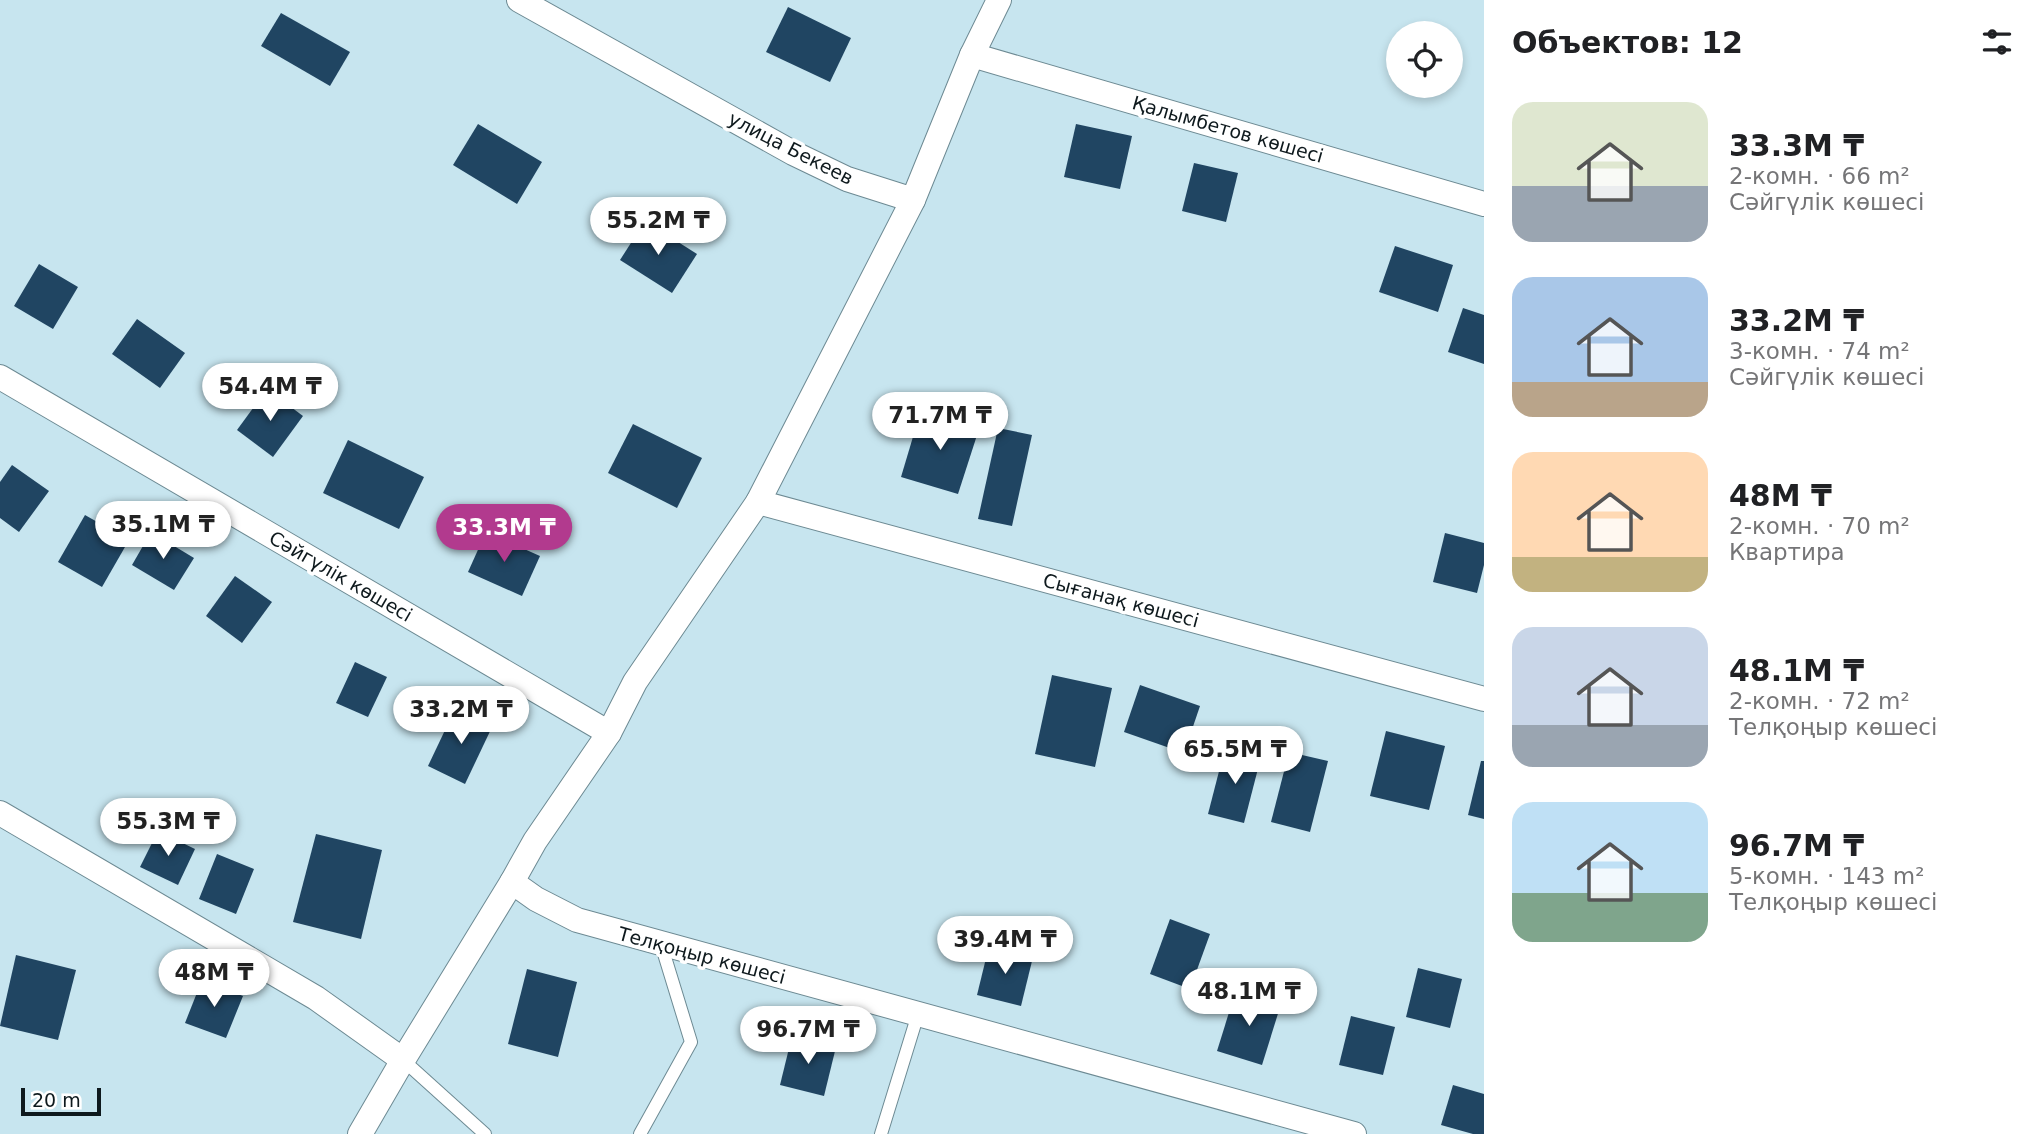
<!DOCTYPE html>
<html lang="ru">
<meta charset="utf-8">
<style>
:root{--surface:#fff;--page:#f6f6f6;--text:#202124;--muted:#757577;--accent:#b23a8e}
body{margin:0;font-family:"DejaVu Sans",sans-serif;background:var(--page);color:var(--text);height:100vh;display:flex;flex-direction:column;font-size:26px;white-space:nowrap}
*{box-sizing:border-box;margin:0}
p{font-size:23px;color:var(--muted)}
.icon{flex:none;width:38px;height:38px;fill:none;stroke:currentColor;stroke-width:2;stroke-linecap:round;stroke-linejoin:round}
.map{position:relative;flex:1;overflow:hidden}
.sheet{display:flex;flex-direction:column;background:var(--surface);width:560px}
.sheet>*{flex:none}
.fabs{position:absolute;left:1386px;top:21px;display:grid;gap:14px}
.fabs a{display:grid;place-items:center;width:77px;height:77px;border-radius:50%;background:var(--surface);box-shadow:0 4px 10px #0003;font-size:35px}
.scale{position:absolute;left:21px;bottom:18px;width:80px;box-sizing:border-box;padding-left:7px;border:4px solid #0e191d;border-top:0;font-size:19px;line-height:24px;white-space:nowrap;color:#0e191d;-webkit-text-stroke:5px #fff;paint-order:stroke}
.price{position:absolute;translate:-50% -60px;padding:0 16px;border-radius:24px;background:#fff;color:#222;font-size:23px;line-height:46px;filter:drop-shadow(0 2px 4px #0008)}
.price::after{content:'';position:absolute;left:50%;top:42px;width:21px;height:16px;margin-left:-10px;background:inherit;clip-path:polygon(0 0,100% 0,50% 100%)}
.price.selected{background:var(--accent);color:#fff}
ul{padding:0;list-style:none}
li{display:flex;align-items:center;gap:21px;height:175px;padding:0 28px}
li span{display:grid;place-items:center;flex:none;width:196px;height:140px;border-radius:21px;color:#555}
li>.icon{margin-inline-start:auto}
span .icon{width:84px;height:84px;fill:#fffc;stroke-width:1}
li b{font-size:30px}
h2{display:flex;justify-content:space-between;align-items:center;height:84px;padding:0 28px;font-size:30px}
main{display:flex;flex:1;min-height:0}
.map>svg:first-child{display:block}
</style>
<main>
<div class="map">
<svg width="1484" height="1134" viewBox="0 0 1484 1134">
<rect width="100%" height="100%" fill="#c7e5ef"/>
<g fill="#204562">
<polygon points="788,7 851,38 830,82 766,52"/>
<polygon points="281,13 350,52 330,86 261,46"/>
<polygon points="478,124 542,162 517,204 453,165"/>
<polygon points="1076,124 1132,136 1120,189 1064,177"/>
<polygon points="1194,163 1238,173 1226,222 1182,211"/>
<polygon points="645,221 697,254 672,293 620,260"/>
<polygon points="1395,246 1453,265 1438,312 1379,292"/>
<polygon points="39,264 78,287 53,329 14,306"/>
<polygon points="1463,308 1484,315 1484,364 1448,352"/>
<polygon points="137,319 185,353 160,388 112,354"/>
<polygon points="267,389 303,416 273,457 237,430"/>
<polygon points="921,410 979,429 958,494 901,477"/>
<polygon points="633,424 702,458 677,508 608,473"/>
<polygon points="998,428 1032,435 1012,526 978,519"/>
<polygon points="348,440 424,477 399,529 323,493"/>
<polygon points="12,465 49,491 19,532 0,518 0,482"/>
<polygon points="85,515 129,540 102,587 58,562"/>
<polygon points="151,532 194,558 174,590 132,565"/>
<polygon points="486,532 540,556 522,596 468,572"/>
<polygon points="1445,533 1484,543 1484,565 1477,593 1433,582"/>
<polygon points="235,576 272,602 242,643 206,616"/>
<polygon points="355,662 387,677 368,717 336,703"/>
<polygon points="1052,675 1112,688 1095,767 1035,754"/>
<polygon points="1140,685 1200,706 1184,753 1124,732"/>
<polygon points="456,707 493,725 465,784 428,766"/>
<polygon points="1386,731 1445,746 1429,810 1370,796"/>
<polygon points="1225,748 1261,757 1244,823 1208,814"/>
<polygon points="1289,752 1328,761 1310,832 1271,822"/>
<polygon points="1481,761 1484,761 1484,819 1468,815"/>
<polygon points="158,831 195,849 178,885 140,867"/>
<polygon points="316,834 382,850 361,939 293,922"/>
<polygon points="217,854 254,869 236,914 199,899"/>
<polygon points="1170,919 1210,934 1190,989 1150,974"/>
<polygon points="989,946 1033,957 1021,1006 977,995"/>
<polygon points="16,955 76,970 58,1040 0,1026"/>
<polygon points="1418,968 1462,979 1450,1028 1406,1017"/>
<polygon points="527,969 577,982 558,1057 508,1044"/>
<polygon points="202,980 243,996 226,1038 185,1023"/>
<polygon points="1236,990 1281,1004 1262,1065 1217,1051"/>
<polygon points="1351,1016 1395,1027 1383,1075 1339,1065"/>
<polygon points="792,1036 836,1047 824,1096 780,1085"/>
<polygon points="1453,1085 1484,1094 1484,1134 1473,1134 1441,1125"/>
</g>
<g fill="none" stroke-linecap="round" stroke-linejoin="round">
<g stroke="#6d8a93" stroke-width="14">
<g id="lane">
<polyline points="403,1060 485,1134"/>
<polyline points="640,1134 691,1042 661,944"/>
<polyline points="881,1134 918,1014"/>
</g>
</g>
<g stroke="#6d8a93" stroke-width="26">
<g id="street">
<polyline points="519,0 793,153 847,179 913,200 972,55 999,0"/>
<polyline points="972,55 1484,204"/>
<polyline points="913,200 758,502 635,682 609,733 535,841 512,882 536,899 577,920 1354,1134"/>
<polyline points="0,377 609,733"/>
<polyline points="758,502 1484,699"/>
<polyline points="0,813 316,998 403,1060 360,1134"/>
<polyline points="403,1060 512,882"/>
</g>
</g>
<use href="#lane" stroke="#fff" stroke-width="12"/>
<use href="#street" stroke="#fff" stroke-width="24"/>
</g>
<g text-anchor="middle" stroke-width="7" stroke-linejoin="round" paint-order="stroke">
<g font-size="19" fill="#0e191d" stroke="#fff">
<text transform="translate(1228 129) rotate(16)" y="7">Қалымбетов көшесі</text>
<text transform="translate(791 148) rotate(27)" y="7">улица Бекеев</text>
<text transform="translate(341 576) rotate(30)" y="7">Сәйгүлік көшесі</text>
<text transform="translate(1121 600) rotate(15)" y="7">Сығанақ көшесі</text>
<text transform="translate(702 955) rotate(15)" y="7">Телқоңыр көшесі</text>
</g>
</g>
</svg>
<div class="fabs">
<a><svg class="icon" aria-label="locate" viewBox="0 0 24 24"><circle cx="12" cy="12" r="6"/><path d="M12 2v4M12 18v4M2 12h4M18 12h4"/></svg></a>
</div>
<div class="scale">20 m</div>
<b class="price" style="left:658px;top:257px">55.2M ₸</b>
<b class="price" style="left:270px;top:423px">54.4M ₸</b>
<b class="price" style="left:940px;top:452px">71.7M ₸</b>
<b class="price" style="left:163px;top:561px">35.1M ₸</b>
<b class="price selected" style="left:504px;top:564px">33.3M ₸</b>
<b class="price" style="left:461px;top:746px">33.2M ₸</b>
<b class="price" style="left:1235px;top:786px">65.5M ₸</b>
<b class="price" style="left:168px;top:858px">55.3M ₸</b>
<b class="price" style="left:1005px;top:976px">39.4M ₸</b>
<b class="price" style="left:214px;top:1009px">48M ₸</b>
<b class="price" style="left:1249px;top:1028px">48.1M ₸</b>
<b class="price" style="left:808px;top:1066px">96.7M ₸</b>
</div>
<section class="sheet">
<h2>Объектов: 12<svg class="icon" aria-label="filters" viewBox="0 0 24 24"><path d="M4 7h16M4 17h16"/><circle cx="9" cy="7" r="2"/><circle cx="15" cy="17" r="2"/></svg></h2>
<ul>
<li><span style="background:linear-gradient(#dfe7d0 60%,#9aa5b1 0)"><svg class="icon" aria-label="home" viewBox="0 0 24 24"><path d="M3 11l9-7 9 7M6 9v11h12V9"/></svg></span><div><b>33.3M ₸</b><p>2-комн. · 66 m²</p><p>Сәйгүлік көшесі</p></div></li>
<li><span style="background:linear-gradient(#a9c7e8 75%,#b9a48a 0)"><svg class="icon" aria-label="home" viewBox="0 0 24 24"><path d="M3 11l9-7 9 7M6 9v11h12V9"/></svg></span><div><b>33.2M ₸</b><p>3-комн. · 74 m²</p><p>Сәйгүлік көшесі</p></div></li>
<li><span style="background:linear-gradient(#ffd9b3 75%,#c2b280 0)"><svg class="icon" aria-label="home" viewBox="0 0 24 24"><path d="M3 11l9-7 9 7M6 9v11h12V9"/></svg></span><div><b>48M ₸</b><p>2-комн. · 70 m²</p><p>Квартира</p></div></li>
<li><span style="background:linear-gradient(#c9d6e8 70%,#9aa5b1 0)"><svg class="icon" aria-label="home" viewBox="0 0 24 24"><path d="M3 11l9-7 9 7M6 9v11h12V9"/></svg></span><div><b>48.1M ₸</b><p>2-комн. · 72 m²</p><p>Телқоңыр көшесі</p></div></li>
<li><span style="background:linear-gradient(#bfe0f5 65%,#7fa58c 0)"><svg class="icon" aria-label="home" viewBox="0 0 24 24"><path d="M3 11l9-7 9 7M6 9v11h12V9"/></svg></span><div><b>96.7M ₸</b><p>5-комн. · 143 m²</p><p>Телқоңыр көшесі</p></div></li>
</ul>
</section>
</main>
